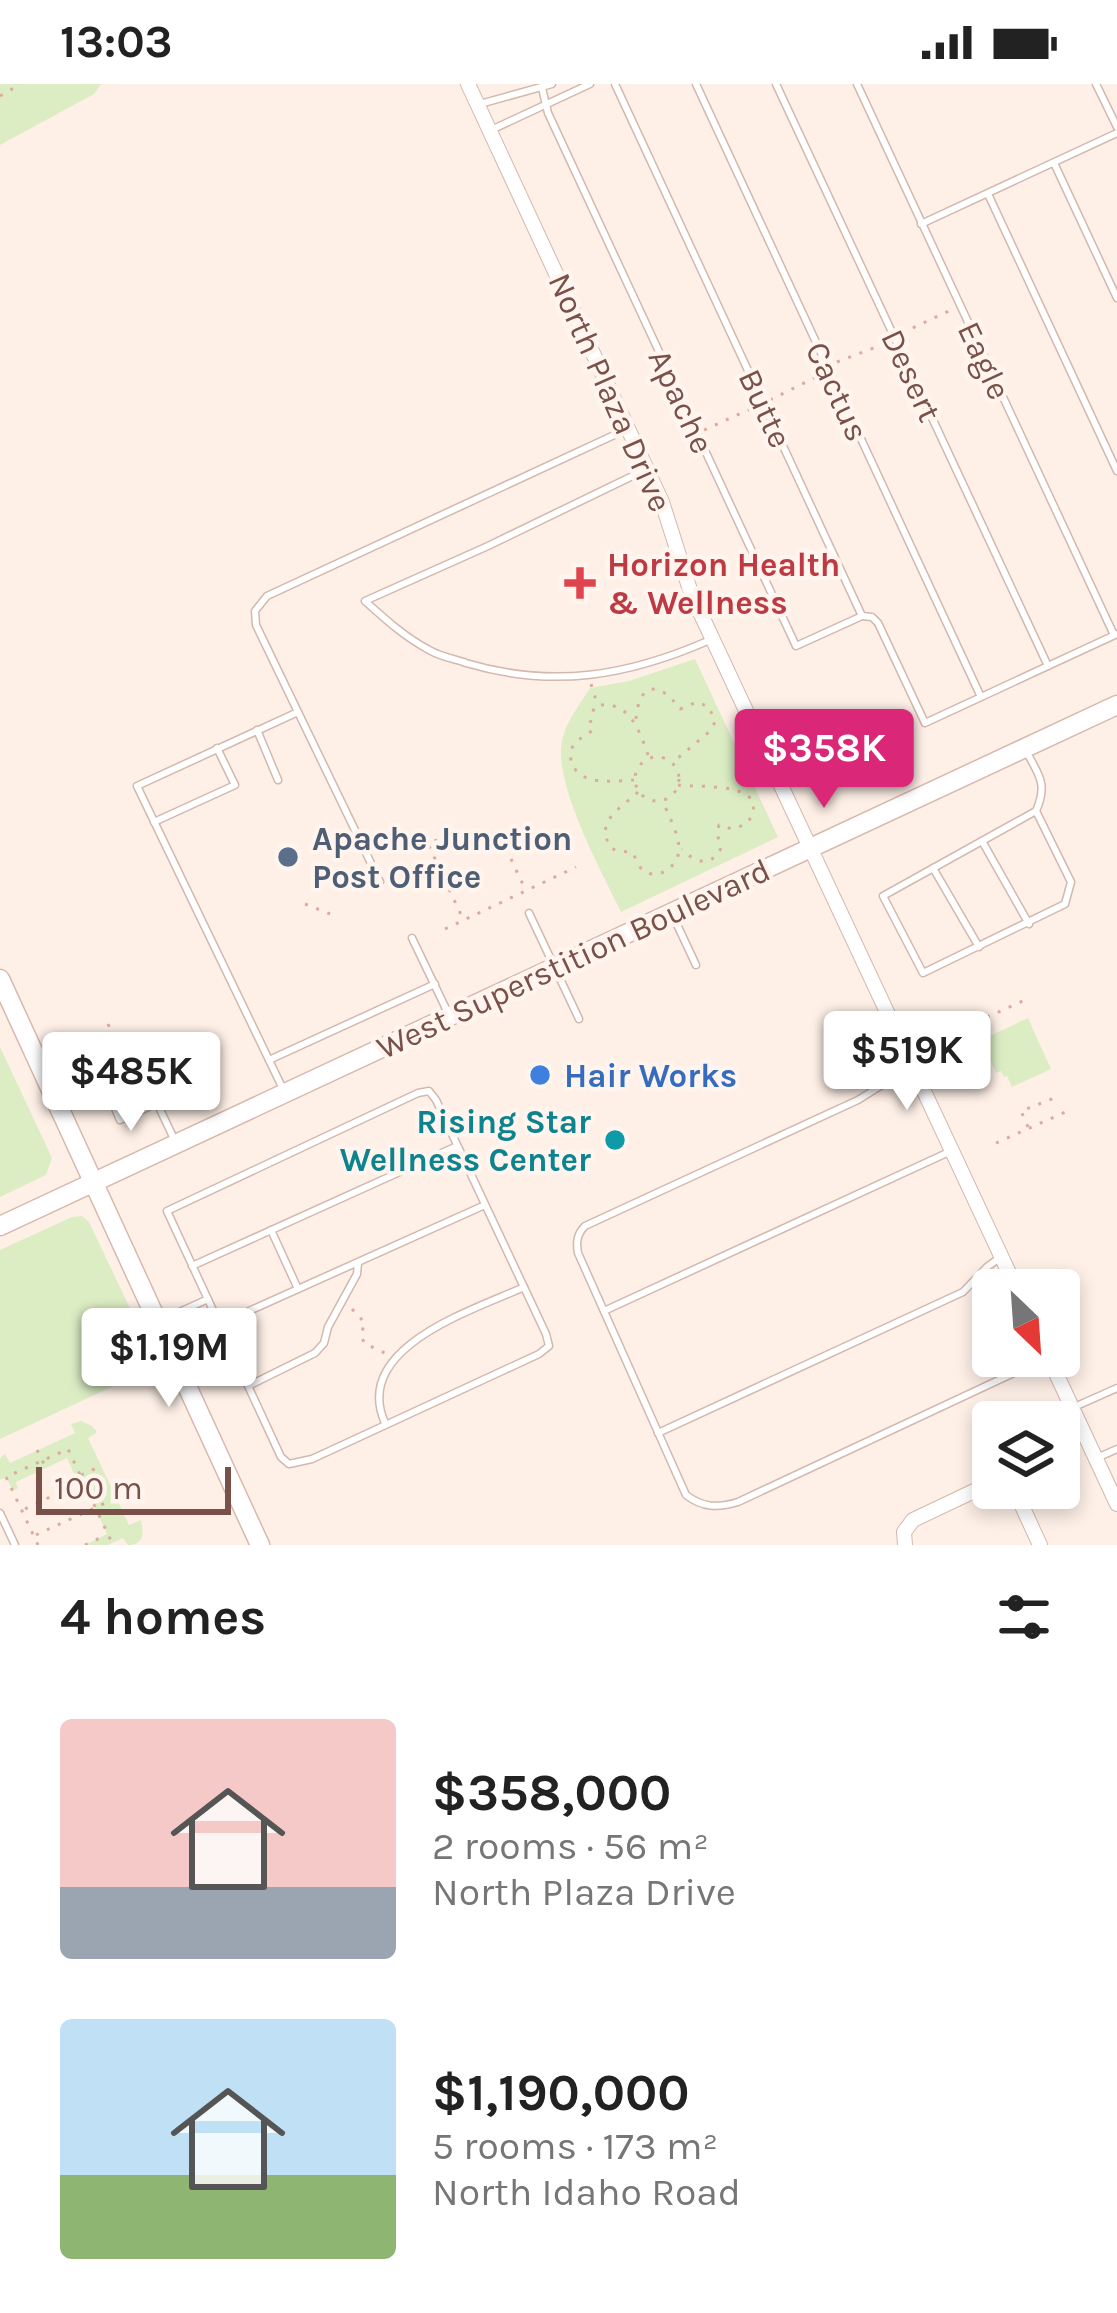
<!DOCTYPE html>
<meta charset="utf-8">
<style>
:root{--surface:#fff;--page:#f2f2f2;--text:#222;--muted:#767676;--accent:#db2777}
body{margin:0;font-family:Karla,sans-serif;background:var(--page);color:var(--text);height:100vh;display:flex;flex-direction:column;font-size:45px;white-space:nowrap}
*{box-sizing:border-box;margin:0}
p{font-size:39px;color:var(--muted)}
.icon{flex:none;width:66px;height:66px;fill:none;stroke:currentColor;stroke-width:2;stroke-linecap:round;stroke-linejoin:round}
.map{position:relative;height:1461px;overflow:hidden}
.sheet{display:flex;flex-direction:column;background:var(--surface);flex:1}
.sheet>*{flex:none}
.needle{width:78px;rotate:155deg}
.tools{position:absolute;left:972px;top:1185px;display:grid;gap:24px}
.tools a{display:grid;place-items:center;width:108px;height:108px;border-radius:12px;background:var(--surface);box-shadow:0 6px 18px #0003;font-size:60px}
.scale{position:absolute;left:36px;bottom:30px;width:195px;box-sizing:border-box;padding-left:12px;border:6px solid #795149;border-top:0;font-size:33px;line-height:42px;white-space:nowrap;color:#795149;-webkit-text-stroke:9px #fff5ee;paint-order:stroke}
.price{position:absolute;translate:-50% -102px;padding:0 27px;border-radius:12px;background:#fff;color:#222;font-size:39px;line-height:78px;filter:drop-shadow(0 3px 6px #0008)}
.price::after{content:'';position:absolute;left:50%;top:72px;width:36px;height:27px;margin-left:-18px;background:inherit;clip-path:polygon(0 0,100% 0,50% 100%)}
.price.on{background:var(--accent);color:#fff}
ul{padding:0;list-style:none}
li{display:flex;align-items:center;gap:36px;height:300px;padding:0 60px}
li span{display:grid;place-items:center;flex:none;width:336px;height:240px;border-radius:12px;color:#555}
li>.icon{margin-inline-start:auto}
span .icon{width:144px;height:144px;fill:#fffc;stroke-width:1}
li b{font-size:51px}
h2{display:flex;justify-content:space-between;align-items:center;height:144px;padding:0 60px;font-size:51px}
.status{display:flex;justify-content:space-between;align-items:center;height:84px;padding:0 60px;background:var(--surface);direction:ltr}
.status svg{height:33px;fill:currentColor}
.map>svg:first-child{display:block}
</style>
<div class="status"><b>13:03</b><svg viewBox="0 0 49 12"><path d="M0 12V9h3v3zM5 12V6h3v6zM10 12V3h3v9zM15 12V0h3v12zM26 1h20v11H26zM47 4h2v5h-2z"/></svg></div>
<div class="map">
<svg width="1117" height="1461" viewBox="0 0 1117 1461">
<rect width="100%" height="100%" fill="#fef0e7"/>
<g fill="#dcedc4">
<polygon points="0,0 101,0 94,10 0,61"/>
<path d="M695,575L778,753L621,828C602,788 550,695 563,653C567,636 581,619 590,604L629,597Z"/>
<polygon points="1028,934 1051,985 1012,1003 1007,992 1004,993 1001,987 996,989 981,956"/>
<polygon points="0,963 52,1074 46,1091 0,1113"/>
<polygon points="82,1132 89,1138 153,1273 148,1286 0,1355 0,1166 72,1133"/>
<path d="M81,1337L92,1342L97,1348L88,1354L129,1441L141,1436C144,1449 144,1461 128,1461L123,1454L108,1461H85L107,1450L80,1391L74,1390L67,1374L16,1398L18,1404L13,1407L6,1393L0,1396V1374L5,1370L10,1379L75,1349L71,1340Z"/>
</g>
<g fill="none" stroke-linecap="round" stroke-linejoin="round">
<g stroke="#d3b8ae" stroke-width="9">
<g id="lane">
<polyline points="615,0 862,532 872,533 878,539 925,639 1117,550"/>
<polyline points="696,0 981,613"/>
<polyline points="776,0 1048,582"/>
<polyline points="857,0 1114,551"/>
<polyline points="1096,0 1117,43"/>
<polyline points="542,4 548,29 796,562 862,532"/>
<polyline points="480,20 552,0"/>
<polyline points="491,46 590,0"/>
<polyline points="1054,79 1117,214"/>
<polyline points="988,110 1117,387"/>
<polyline points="921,140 1117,49"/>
<path d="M647,385L488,462L365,517C386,536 406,554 431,567C442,573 455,575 466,579C553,605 628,592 710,556"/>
<polyline points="257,646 278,696"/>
<path d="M1026,667C1039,691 1048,700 1036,727L1071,798L1065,820L923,889L883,812L1036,727"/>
<polyline points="154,738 235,701 217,664"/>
<polyline points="982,757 1029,840"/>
<polyline points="933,784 979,863"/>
<polyline points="380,798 256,541 255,527 267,512 625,346"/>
<polyline points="529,829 579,935"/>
<polyline points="673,832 696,881"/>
<polyline points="412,854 448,929"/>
<polyline points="269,976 435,900"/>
<path d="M909,984L858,1016L585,1142C577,1150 576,1158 578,1169L686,1411C703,1424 718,1424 738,1418L1048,1273"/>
<polyline points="282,1003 137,702 298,628"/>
<polyline points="55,1004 96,984 108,1008 160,984 173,1011 157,1019 175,1057"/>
<polygon points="429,1007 436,1016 546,1250 549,1262 539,1270 312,1375 289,1380 281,1373 167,1127 418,1009"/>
<polyline points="108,1008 120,1036 157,1019 153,1011"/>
<polyline points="271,1146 298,1205"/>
<polyline points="192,1182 457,1062"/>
<polyline points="604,1227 949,1068"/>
<polyline points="162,1236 208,1215"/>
<polyline points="220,1240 485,1121"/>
<polyline points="248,1302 315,1269 324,1259 328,1243 357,1190 358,1179"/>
<polyline points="1072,1324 1117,1304"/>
<path d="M385,1339C351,1263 474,1226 524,1203"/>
<polyline points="658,1349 963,1208 987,1183 998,1175"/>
<polyline points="1099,1373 1117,1365"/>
<polyline points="0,1429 15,1461"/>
</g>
</g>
<g stroke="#d3b8ae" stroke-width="16">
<g id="street">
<polyline points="468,0 662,418 691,509 1017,1206"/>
<polyline points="1048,1272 1117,1420"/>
<polyline points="1010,1404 1017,1411 1040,1461"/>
<polyline points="905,1461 904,1448 913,1436 993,1398"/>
</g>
</g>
<g stroke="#d9b8ae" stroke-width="21">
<g id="secondary">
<polyline points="0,895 260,1461"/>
<polyline points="0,1142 1117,621"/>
</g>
</g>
<g stroke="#daab9f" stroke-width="3" stroke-dasharray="3 9" stroke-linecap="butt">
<polyline points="0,12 21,0"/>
<polyline points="902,249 953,225"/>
<polyline points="837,278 884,260"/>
<polyline points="770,316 820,291"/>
<polyline points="704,346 755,323"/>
<polyline points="591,600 597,619"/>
<path d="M636,635C639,597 660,597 680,625L697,618L709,623L715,638L710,647L672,679"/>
<circle cx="657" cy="695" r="22"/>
<path d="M634,696C614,697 577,703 571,676C570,668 571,663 577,657C582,653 588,650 593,646L590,635L595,622C630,614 640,648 649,674"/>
<path d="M678,701C704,704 775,697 747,740L732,745L719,741L717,749L721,764C711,784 695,779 682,765"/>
<path d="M638,708C619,726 593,738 612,765L633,769C635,773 639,784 643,786C658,798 679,782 679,765C679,750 668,731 663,717"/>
<polyline points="459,746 428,760 463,835"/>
<polyline points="511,775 525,805"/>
<polyline points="305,820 333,831"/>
<polyline points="445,845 576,783"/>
<polyline points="108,940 120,967 133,971 157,959"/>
<polyline points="954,948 1025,916"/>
<polyline points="974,997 958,960 983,949 978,937"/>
<polyline points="1028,1043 1021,1027 1057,1013"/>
<polyline points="996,1059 1070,1026"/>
<polyline points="352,1225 365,1239 361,1250 364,1259 389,1271"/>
<polyline points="37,1366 46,1384"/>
<polyline points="81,1391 101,1382"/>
<polyline points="25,1425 81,1398"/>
<polyline points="36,1451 116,1414"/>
<polyline points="38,1461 6,1393 68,1365 112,1459"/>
<polyline points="85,1461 106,1451"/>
</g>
<use href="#lane" stroke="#fff" stroke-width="6"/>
<use href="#street" stroke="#fff" stroke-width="14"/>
<use href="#secondary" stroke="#fff" stroke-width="18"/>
</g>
<path fill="#e0444e" stroke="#fff5ee" stroke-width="4.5" d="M574 481h12v12h12v12h-12v12h-12v-12h-12v-12h12z"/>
<circle fill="#5c6f8a" stroke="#fff5ee" stroke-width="4.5" cx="288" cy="773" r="12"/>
<circle fill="#3f7fe0" stroke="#fff5ee" stroke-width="4.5" cx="540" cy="991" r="12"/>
<circle fill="#0f9aa8" stroke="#fff5ee" stroke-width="4.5" cx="615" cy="1056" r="12"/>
<g text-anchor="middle" stroke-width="9" stroke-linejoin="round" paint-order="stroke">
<g font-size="33" fill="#795149" stroke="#fff5ee">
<text transform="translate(985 276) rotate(65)" y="12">Eagle</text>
<text transform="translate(912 291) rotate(65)" y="12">Desert</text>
<text transform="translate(838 307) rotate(65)" y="12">Cactus</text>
<text transform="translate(611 308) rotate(66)" y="12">North Plaza Drive</text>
<text transform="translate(682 317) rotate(65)" y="12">Apache</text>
<text transform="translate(766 324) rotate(65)" y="12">Butte</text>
<text transform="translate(573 874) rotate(-25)" y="12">West Superstition Boulevard</text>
</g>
<g font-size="33" font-weight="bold" fill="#be3a42" stroke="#fff5ee" text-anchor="start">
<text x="607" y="492">Horizon Health<tspan x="607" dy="38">&amp; Wellness</tspan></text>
</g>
<g font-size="33" font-weight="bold" fill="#4e5e75" stroke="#fff5ee" text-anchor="start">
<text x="312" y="766">Apache Junction<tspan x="312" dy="38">Post Office</tspan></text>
</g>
<g font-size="33" font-weight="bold" fill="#366cbe" stroke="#fff5ee" text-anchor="start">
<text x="564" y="1003">Hair Works</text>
</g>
<g font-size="33" font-weight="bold" fill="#0d838f" stroke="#fff5ee" text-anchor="end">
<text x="591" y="1049">Rising Star<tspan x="591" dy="38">Wellness Center</tspan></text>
</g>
</g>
</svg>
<div class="tools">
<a><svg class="needle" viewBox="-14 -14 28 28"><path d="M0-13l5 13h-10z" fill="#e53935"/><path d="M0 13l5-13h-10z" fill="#767676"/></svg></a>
<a><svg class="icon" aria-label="layers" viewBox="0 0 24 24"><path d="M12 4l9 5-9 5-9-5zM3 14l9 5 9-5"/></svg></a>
</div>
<div class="scale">100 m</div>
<b class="price on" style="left:824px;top:727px">$358K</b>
<b class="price" style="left:907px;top:1029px">$519K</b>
<b class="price" style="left:131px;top:1050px">$485K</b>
<b class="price" style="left:169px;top:1326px">$1.19M</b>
</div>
<section class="sheet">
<h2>4 homes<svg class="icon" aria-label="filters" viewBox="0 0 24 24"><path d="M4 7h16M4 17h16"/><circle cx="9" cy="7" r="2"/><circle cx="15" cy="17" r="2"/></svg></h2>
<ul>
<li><span style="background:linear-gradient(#f6c9c9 70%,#9aa5b1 0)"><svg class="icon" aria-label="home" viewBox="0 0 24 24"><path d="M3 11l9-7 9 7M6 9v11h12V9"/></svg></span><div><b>$358,000</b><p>2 rooms · 56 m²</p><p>North Plaza Drive</p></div></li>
<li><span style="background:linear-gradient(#bfe0f5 65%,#8fb573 0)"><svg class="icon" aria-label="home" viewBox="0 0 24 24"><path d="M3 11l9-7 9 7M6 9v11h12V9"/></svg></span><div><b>$1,190,000</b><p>5 rooms · 173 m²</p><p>North Idaho Road</p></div></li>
</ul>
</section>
